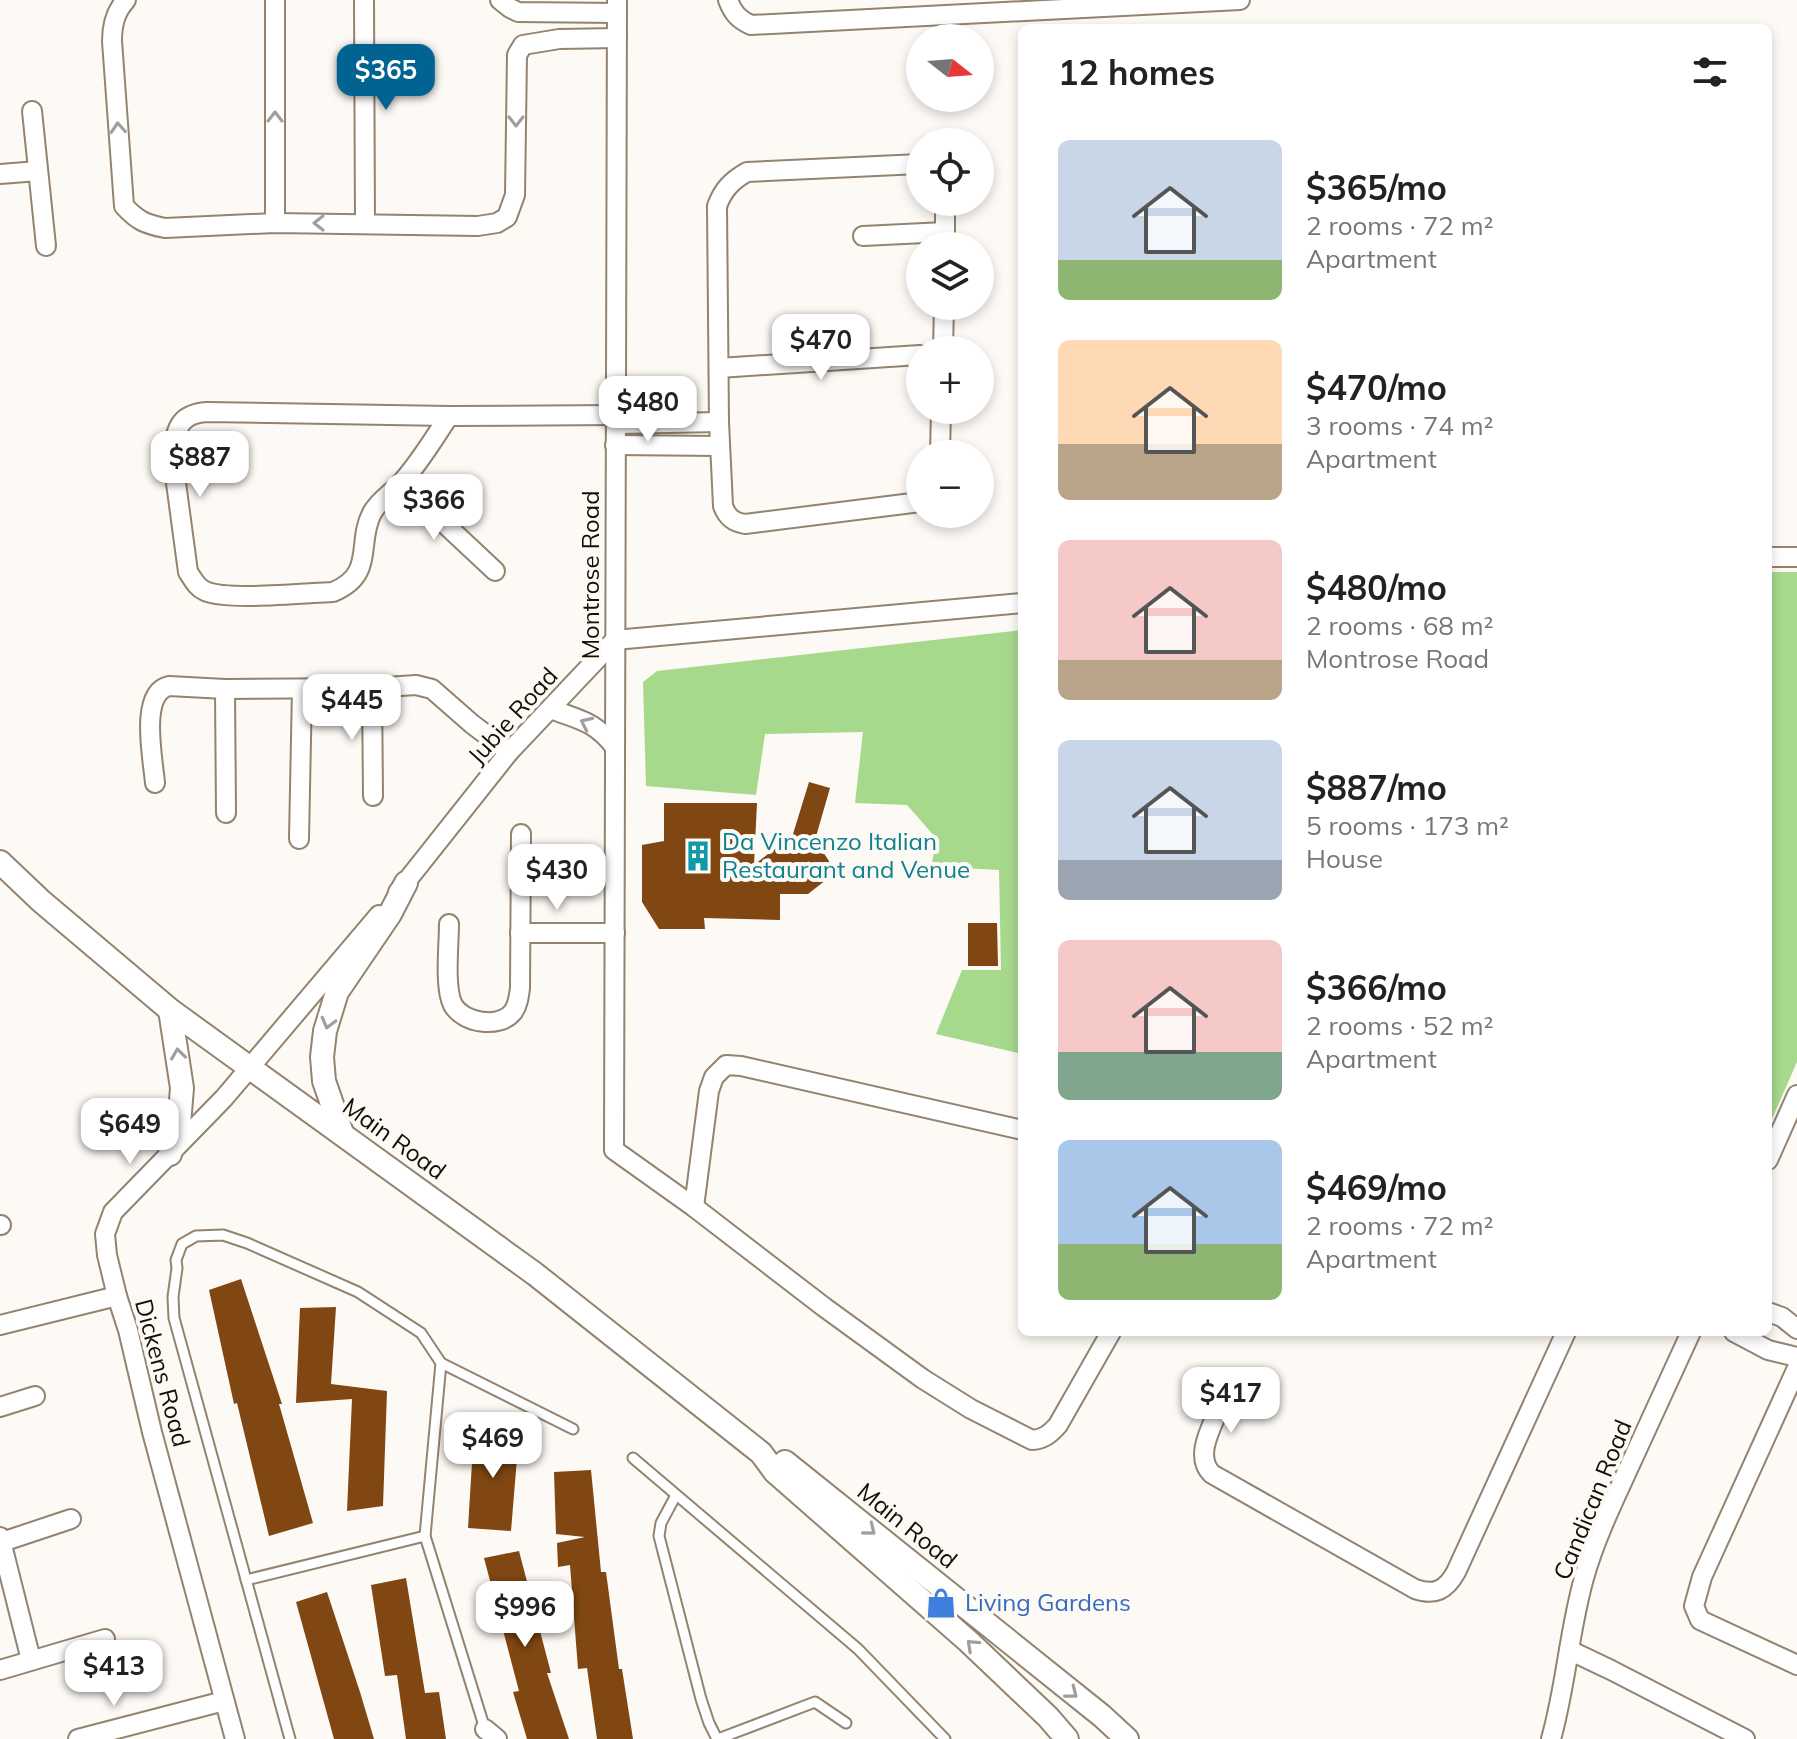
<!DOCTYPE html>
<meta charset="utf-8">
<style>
:root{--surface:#fff;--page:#f6f6f6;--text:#222;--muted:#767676;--accent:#006392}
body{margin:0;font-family:Mulish,sans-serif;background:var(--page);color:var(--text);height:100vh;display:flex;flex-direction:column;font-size:30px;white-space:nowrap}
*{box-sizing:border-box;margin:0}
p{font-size:26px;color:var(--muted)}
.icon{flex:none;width:44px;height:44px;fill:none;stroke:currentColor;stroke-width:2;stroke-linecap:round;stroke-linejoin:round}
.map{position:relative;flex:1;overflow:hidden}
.panel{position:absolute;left:1018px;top:24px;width:754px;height:1312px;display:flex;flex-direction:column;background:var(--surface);border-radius:12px;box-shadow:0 4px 12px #0003}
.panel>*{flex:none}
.needle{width:52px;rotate:107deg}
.controls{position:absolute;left:906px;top:24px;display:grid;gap:16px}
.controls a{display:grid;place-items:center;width:88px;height:88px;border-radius:50%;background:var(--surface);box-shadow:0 4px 12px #0003;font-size:40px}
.price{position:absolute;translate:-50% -68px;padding:0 18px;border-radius:16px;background:#fff;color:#222;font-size:26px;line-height:52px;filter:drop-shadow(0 2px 4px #0008)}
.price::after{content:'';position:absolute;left:50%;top:48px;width:24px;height:18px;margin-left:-12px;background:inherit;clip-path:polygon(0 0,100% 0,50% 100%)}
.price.current{background:var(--accent);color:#fff}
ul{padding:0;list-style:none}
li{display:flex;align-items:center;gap:24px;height:200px;padding:0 40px}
li span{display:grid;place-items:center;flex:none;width:224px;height:160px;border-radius:12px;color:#555}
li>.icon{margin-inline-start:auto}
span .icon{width:96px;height:96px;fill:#fffc;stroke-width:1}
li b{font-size:34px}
h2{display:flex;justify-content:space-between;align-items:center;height:96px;padding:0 40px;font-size:34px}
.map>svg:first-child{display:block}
</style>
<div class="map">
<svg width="1797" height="1739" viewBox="0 0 1797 1739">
<rect width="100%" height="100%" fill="#fdf9f5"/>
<g fill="#a6d98c">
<polygon points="1768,572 1797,572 1797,1062 1768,1128"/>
<polygon points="1022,630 1022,1054 936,1034 962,970 1001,970 999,870 963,868 931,870 936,838 907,805 855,803 863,732 765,734 756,795 646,786 643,682 657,671"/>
</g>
<g fill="#804712">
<polygon points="809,782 830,788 815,840 829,861 826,880 808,894 780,894 780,920 704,918 705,929 659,929 642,902 642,845 664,841 664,803 757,803 754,865 793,834"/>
<polygon points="968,923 997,923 998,966 968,966"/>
<polygon points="241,1279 282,1404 279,1404 313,1523 269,1536 237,1403 234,1404 209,1290"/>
<polygon points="336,1307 331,1384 387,1391 383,1506 347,1511 352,1399 296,1403 300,1308"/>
<polygon points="474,1430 519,1434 511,1531 468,1528"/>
<polygon points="591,1470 601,1572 606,1572 619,1669 622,1669 633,1739 597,1739 587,1668 578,1669 570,1565 558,1567 557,1543 585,1537 556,1534 554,1472"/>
<polygon points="519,1551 551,1673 547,1673 569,1739 527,1739 513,1692 519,1691 484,1558"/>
<polygon points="406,1578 425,1693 439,1692 446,1739 406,1739 397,1675 385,1676 371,1585"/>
<polygon points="327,1592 360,1692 374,1739 334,1739 296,1602"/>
</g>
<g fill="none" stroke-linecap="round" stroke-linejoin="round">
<g stroke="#93836f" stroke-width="13">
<g id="service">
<polyline points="441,1363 425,1536 485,1729"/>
<polyline points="633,1458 858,1649 945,1739"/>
<polyline points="676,1495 661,1523 659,1536 701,1699 709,1723 717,1739"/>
<polyline points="246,1580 425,1536"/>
<polyline points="290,1739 174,1318 173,1297 177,1268 176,1260 182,1244 196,1236 223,1235 247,1243 358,1292 421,1333 441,1363 573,1429"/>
<polyline points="718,1739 815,1702 846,1723"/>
</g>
</g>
<g stroke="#93836f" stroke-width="22">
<g id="minor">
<path d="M126,0C115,12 112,25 112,41L124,206C138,221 145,224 165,228L275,223L478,226L497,223L507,217L515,195L517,55L523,45L559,39L617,38"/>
<polyline points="275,0 275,223"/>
<polyline points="364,0 365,224"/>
<polyline points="500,0 510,8 518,12 617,13"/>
<path d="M617,0L614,1150L694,1207L824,1307L923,1379L971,1409L1032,1440C1044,1439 1050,1434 1058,1425L1111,1332"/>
<path d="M728,0C733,13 738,19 751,25L1240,0"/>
<polyline points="32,111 46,246"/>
<path d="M920,164L747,172C731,181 723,190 717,206L719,422L723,506C727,517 733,522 745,524L920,502"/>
<polyline points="0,174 38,171"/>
<polyline points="945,202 945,246"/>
<polyline points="863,236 945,232"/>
<polyline points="943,350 944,306"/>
<polyline points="719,368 920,355"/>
<path d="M449,416C434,438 420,462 402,482C392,493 379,500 372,513C356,543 376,574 333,592C305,593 227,601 205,591C196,587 193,579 188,572L172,453C177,429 178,414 207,412L449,416L615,415"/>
<polyline points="616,424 719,422"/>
<polyline points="615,445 720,446"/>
<polyline points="940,454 941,410"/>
<polyline points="401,483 495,571"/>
<polyline points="1768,557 1797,557"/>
<polyline points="372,688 373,796"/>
<polyline points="225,689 226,813"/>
<path d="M551,709C582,721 594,721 615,747"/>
<path d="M155,783C153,759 139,693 169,686L225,689L372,688L416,685L432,689L472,724L509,752"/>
<polyline points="299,839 302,689"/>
<polyline points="398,892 509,752 615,640 1022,603"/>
<path d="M449,924C449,945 444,988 453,1005C463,1023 499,1029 513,1012C518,1005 519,996 520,988L521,834"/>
<polyline points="520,933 615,933"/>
<polyline points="1768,1160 1797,1095"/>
<polyline points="694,1207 709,1091 714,1077 726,1065 741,1066 1022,1130"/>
<polyline points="0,1225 1,1225"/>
<polyline points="1768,1312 1782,1317 1797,1329"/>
<polyline points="0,1325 117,1296"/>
<polyline points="1734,1332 1768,1350 1797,1357"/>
<polyline points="1797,1368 1702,1577 1694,1606 1700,1620 1797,1665"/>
<path d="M1221,1404C1213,1425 1193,1456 1212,1474L1415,1589C1435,1596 1446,1590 1456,1572L1566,1332"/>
<polyline points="0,1407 35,1396"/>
<polyline points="0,1537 31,1660"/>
<polyline points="2,1542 71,1519"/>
<polyline points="1569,1650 1611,1670 1745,1739"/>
<polyline points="0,1670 105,1639"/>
<polyline points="485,1729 497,1739"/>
<polyline points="78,1739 224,1701"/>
<polyline points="235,1739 152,1432 128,1330 117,1296 107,1255 105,1234 113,1212 224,1098 379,915"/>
<path d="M1551,1739C1566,1686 1569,1631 1584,1578C1595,1539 1613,1502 1630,1465C1650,1421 1671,1376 1691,1332"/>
</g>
</g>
<g stroke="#93836f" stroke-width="26">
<g id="tertiary">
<polyline points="0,862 41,901 170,1010 535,1274 761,1453 775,1472 968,1641 1048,1717 1067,1739"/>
<polyline points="170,1010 182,1088 179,1124 170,1154"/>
<polyline points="342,1133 324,1081 322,1057 325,1031 337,992 390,914 406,883"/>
<polyline points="785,1462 1102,1716 1127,1739"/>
</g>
</g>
<use href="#service" stroke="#fff" stroke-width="9"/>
<use href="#minor" stroke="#fff" stroke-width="18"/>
<use href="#tertiary" stroke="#fff" stroke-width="22"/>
</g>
<defs><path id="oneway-chevron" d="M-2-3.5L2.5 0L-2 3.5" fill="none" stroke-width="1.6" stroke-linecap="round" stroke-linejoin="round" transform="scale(2)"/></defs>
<g stroke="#a19f9c">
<use href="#oneway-chevron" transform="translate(275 117) rotate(-90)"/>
<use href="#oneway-chevron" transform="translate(516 121) rotate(90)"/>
<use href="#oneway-chevron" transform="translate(118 128) rotate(-94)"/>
<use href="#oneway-chevron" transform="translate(319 223) rotate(-180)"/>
<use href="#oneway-chevron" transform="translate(586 723) rotate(-155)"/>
<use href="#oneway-chevron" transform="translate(328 1023) rotate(105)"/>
<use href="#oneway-chevron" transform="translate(178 1054) rotate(-98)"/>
<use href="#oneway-chevron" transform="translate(870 1530) rotate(39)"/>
<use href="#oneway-chevron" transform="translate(972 1645) rotate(-137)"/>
<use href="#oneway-chevron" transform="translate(1072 1693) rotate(38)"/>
</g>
<defs>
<g id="building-bare" transform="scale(2.4)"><path d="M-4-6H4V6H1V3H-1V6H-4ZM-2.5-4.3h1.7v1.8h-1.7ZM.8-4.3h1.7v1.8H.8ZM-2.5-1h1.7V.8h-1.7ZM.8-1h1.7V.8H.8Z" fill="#0f9aa8" stroke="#fdf9f5" stroke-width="2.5" paint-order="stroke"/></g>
<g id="shop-bare" transform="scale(2.4)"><path d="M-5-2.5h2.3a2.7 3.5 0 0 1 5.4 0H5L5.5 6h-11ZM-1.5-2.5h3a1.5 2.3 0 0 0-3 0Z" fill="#3f7fe0" stroke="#fdf9f5" stroke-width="2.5" paint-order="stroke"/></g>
</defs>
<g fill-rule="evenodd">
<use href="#building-bare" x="698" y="856"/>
<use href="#shop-bare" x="941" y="1603"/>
</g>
<g text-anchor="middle" stroke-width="8" stroke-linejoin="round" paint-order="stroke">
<g font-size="24" fill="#140e07" stroke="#fdf9f5">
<text transform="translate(591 575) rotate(-90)" y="8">Montrose Road</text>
<text transform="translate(513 716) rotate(-48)" y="8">Jubie Road</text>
<text transform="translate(394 1139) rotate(36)" y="8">Main Road</text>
<text transform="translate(162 1373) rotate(75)" y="8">Dickens Road</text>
<text transform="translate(1593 1500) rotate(-68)" y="8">Candican Road</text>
<text transform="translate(907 1526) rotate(39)" y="8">Main Road</text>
</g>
<g font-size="24" fill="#0d838f" stroke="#fdf9f5" text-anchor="start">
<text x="722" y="850">Da Vincenzo Italian<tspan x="722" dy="28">Restaurant and Venue</tspan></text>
</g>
<g font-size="24" fill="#366cbe" stroke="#fdf9f5" text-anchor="start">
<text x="965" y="1611">Living Gardens</text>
</g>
</g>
</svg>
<div class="controls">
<a><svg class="needle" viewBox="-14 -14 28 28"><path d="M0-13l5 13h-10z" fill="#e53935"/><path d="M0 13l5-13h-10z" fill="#767676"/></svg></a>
<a><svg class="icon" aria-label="locate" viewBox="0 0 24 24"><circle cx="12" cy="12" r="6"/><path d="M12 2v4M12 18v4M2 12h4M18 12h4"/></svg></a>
<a><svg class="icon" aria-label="layers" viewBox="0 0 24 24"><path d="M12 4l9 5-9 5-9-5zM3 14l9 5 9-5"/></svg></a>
<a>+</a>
<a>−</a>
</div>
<b class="price current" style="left:386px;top:112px">$365</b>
<b class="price" style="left:821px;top:382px">$470</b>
<b class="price" style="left:648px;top:444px">$480</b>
<b class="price" style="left:200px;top:499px">$887</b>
<b class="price" style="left:434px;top:542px">$366</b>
<b class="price" style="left:352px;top:742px">$445</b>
<b class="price" style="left:557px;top:912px">$430</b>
<b class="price" style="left:130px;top:1166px">$649</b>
<b class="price" style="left:1231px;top:1435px">$417</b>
<b class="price" style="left:493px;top:1480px">$469</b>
<b class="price" style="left:525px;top:1649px">$996</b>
<b class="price" style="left:114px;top:1708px">$413</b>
<section class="panel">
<h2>12 homes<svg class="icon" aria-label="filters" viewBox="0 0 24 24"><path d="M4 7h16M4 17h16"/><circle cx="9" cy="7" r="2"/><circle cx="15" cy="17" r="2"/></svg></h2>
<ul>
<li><span style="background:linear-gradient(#c9d6e8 75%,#8fb573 0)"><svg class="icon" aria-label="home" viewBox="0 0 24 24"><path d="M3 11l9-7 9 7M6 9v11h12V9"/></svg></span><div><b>$365/mo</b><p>2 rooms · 72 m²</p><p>Apartment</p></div></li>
<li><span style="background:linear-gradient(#ffd9b3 65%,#b9a48a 0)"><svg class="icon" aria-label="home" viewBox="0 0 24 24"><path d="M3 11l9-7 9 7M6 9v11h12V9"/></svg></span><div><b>$470/mo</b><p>3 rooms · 74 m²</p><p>Apartment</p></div></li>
<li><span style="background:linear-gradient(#f6c9c9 75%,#b9a48a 0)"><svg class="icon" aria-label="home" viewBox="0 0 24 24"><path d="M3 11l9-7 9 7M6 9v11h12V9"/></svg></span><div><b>$480/mo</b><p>2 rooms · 68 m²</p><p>Montrose Road</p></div></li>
<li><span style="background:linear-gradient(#c9d6e8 75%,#9aa5b1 0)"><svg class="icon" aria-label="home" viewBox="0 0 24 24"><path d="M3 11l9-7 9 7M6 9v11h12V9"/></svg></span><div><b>$887/mo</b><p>5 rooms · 173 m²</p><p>House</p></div></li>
<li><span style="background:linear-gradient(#f6c9c9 70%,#7fa58c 0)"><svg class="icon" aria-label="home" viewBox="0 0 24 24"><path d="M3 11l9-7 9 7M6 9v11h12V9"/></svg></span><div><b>$366/mo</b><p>2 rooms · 52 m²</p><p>Apartment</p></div></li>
<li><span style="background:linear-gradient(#a9c7e8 65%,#8fb573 0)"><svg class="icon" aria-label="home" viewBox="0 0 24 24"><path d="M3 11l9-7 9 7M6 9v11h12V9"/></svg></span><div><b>$469/mo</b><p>2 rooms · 72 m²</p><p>Apartment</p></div></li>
</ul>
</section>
</div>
